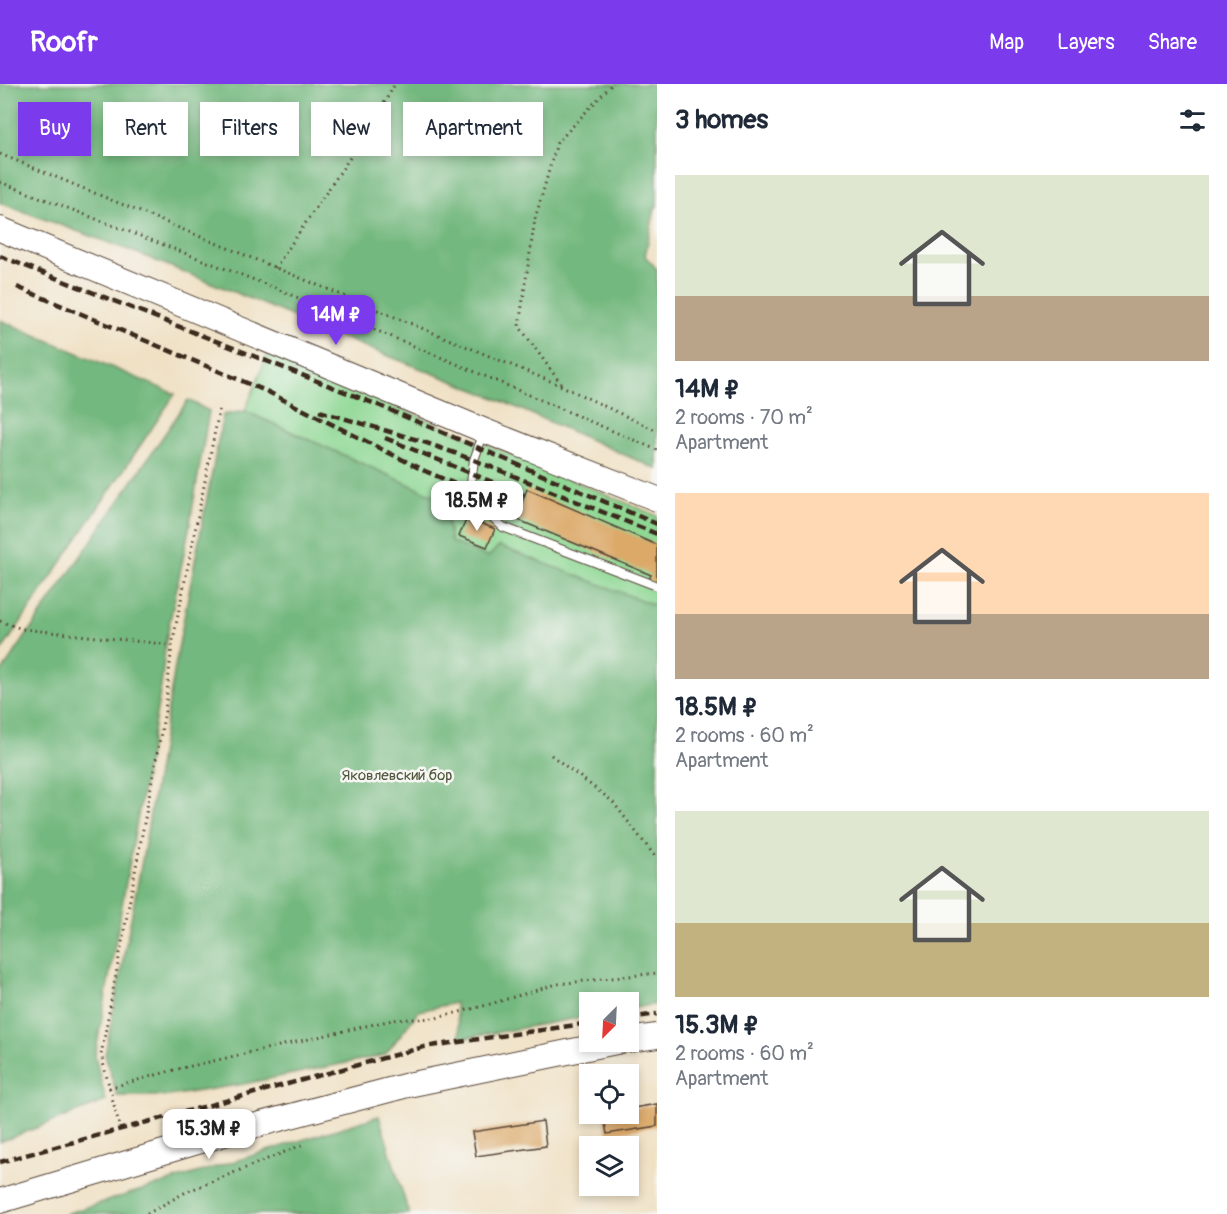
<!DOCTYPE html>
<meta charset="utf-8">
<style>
:root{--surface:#fff;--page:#f6f6f7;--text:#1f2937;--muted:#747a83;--accent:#7c3aed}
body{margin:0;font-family:Pangolin,sans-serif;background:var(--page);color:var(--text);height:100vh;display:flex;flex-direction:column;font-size:22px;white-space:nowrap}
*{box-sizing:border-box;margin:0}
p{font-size:20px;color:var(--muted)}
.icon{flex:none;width:33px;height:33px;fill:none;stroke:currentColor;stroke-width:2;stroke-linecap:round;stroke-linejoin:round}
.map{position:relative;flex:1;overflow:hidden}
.panel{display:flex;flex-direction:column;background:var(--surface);width:570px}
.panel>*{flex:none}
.hud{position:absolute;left:18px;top:18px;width:549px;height:54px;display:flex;gap:12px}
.needle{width:39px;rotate:204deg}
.buttons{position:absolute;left:579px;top:908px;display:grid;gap:12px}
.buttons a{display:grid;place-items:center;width:60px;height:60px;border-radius:0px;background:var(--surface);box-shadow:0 3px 9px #0003;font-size:30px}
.price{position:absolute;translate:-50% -51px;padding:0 14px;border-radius:12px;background:#fff;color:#222;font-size:20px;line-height:39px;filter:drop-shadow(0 2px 3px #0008)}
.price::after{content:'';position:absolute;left:50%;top:36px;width:18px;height:14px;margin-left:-9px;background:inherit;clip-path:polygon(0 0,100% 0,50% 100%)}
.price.selected{background:var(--accent);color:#fff}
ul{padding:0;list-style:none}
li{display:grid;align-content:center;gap:12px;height:318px;padding:0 18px}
li span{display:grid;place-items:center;height:186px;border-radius:0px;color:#555}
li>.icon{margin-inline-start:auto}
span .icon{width:108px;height:108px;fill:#fffc;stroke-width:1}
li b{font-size:26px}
h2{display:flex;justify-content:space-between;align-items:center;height:72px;padding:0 18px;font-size:26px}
.chip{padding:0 21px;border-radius:0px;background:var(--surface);box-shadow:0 3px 9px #0003;font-size:21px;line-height:54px}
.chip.selected{background:var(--accent);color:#fff}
header{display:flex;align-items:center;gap:36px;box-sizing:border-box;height:84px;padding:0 30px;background:var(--accent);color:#fff}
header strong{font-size:28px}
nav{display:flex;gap:33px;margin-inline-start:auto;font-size:21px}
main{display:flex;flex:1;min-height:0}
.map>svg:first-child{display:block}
</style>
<header>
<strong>Roofr</strong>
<nav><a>Map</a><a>Layers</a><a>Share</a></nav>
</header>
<main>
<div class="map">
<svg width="657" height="1130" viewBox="0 0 657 1130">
<rect width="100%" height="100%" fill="#f6f6f2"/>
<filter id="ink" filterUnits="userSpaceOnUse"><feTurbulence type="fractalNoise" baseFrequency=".0167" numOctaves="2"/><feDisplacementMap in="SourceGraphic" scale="12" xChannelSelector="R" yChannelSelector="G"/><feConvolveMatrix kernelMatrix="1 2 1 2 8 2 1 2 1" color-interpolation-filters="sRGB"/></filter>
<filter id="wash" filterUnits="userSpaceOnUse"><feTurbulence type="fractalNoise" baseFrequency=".008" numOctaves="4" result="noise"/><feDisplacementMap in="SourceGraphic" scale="24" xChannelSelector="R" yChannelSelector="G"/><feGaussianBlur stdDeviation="1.35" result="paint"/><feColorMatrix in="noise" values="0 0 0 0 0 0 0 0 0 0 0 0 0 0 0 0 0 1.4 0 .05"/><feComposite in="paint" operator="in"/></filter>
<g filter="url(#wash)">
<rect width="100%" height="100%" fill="#f0e1c5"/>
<polygon fill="#8fd894" stroke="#658159" stroke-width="1.5" points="268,269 657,432 657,580 441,471 443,416 245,327"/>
<g fill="#73b87e" stroke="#57714e" stroke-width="1.5">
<polygon points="0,0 657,0 657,122 655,124 645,172 657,185 657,385 488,311 358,260 234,208 134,168 0,119"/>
<polygon points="0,236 175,310 0,569"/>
<polygon points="188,316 209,327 189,445 166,556 161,603 95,972 106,1017 0,1058 0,590"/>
<polygon points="245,327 444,416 451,458 488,473 499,462 657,522 657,920 629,925 628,918 590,918 589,932 460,955 455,919 419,927 385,971 244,1000 169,1012 117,1012 105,971 144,766 178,565 223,331"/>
<polygon points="379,1032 409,1130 65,1130"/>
</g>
<g id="blocks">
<g fill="#dca969">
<polygon points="527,405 657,461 657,500 648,497 651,491 516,435"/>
<polygon points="467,434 495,445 487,463 459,452"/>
<polygon points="657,1020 657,1042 607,1050 603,1029 628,1029 628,1025"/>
<polygon points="543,1037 546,1062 476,1072 472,1048"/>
</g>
</g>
</g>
<g filter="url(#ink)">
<use href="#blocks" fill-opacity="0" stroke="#564537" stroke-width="1.5"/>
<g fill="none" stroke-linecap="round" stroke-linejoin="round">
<g stroke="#564537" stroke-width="10">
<polyline id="lane" points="484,348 474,376 470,406 474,416 503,443 657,502"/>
</g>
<g stroke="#564537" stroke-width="26">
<g id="secondary">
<polyline points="0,145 485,347 657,415"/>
<polyline points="628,956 657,952"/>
<polyline points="0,1117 234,1047 408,1001 621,957"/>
</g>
</g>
<g stroke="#564537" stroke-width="3" stroke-dasharray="1.5 4.5" stroke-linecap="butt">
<polyline points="0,70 562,302 657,347"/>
<polyline points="0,98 265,200 452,278 657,366"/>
<polyline points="275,184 368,47 395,0"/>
<polyline points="561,300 519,242 535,135 557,59 612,0"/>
<polyline points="0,537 22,545 172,561"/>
<polyline points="551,671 612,717 657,775"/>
<polyline points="109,1004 174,986 392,936 436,934 487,921 557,900 657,889"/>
<polyline points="119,1040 101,971 165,627 172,561 220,322"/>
<polyline points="147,1130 186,1108 302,1061"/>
</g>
<use href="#lane" stroke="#fff" stroke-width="8"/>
<use href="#secondary" stroke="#fff" stroke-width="24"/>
<g stroke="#3b2a1e" stroke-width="4.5" stroke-dasharray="9 4.5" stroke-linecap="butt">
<polyline points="0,172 378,321 657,440"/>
<polyline points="17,203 266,307 425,387 518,427"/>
<polyline points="319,327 418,356 474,376 657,450"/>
<polyline points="385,354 524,411"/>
<polyline points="628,934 657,930"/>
<polyline points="0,1078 424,963 590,939"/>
</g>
</g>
</g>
<g text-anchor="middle" stroke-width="5" stroke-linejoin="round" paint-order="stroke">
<g font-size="15" fill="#50563c" stroke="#f6f6f2">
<text x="397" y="696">Яковлевский бор</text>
</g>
</g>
</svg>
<div class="buttons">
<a><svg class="needle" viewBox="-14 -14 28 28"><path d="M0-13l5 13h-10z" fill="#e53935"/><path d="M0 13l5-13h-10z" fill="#747a83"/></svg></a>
<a><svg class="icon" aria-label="locate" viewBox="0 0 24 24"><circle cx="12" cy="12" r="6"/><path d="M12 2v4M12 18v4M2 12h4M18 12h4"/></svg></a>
<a><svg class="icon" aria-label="layers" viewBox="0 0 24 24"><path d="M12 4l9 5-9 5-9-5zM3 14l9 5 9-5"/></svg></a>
</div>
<b class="price selected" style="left:336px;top:262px">14M ₽</b>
<b class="price" style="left:477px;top:448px">18.5M ₽</b>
<b class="price" style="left:209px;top:1076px">15.3M ₽</b>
<div class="hud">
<a class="chip selected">Buy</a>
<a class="chip">Rent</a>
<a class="chip">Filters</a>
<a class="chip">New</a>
<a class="chip">Apartment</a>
</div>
</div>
<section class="panel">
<h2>3 homes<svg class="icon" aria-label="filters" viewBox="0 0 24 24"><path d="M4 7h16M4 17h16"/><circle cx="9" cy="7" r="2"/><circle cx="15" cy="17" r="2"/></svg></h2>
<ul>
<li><span style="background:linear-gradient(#dfe7d0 65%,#b9a48a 0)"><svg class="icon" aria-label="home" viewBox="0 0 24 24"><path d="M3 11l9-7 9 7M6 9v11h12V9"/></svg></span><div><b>14M ₽</b><p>2 rooms · 70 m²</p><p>Apartment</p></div></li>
<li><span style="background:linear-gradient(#ffd9b3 65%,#b9a48a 0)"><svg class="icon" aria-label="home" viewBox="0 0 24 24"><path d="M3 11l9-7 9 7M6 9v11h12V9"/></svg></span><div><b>18.5M ₽</b><p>2 rooms · 60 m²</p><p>Apartment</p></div></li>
<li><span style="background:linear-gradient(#dfe7d0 60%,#c2b280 0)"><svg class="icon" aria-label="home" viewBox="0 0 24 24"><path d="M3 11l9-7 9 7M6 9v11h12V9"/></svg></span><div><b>15.3M ₽</b><p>2 rooms · 60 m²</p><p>Apartment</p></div></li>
</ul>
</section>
</main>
